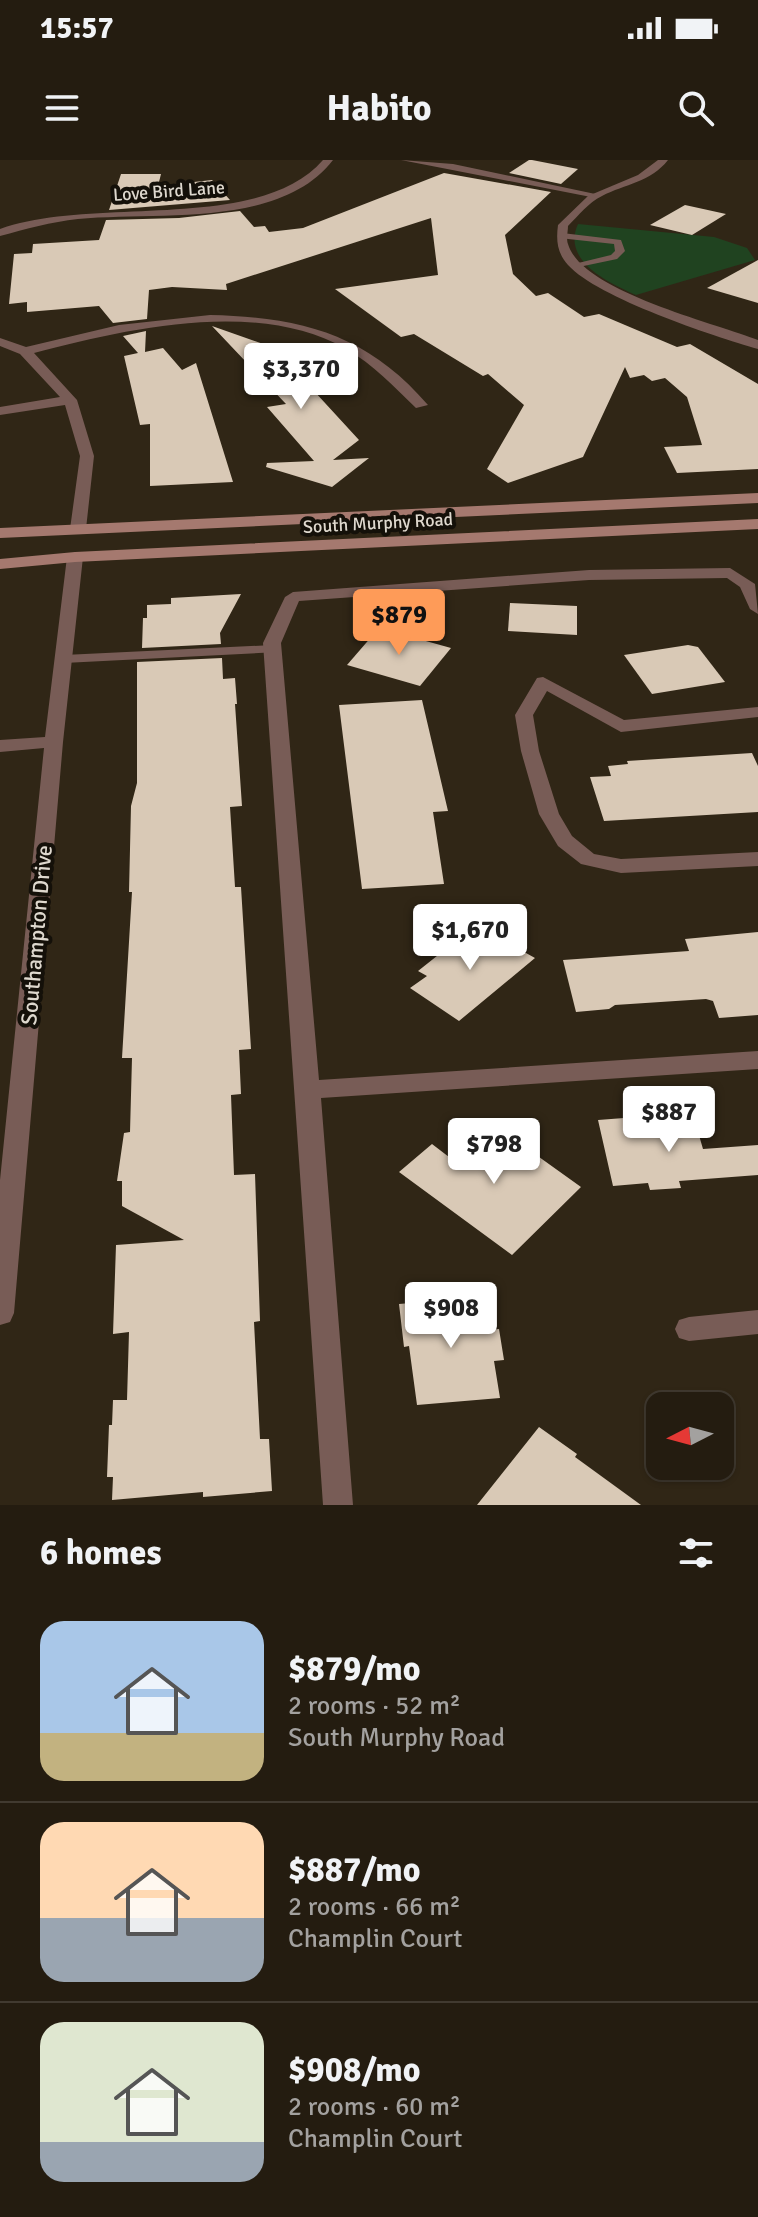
<!DOCTYPE html>
<meta charset="utf-8">
<style>
:root{--surface:#241c10;--page:#30291e;--text:#f1f3f6;--muted:#a3a19f;--line:#413a30;--accent:#fe9b58}
body{margin:0;font-family:Signika,sans-serif;background:var(--page);color:var(--text);height:100vh;display:flex;flex-direction:column;font-size:30px;white-space:nowrap}
*{box-sizing:border-box;margin:0}
p{font-size:26px;color:var(--muted)}
.icon{flex:none;width:44px;height:44px;fill:none;stroke:currentColor;stroke-width:2;stroke-linecap:round;stroke-linejoin:round}
.map{position:relative;height:1345px;overflow:hidden}
.side{display:flex;flex-direction:column;background:var(--surface);flex:1}
.side>*{flex:none}
.needle{width:52px;rotate:264deg}
.fabs{position:absolute;left:646px;top:1232px;display:grid;gap:16px}
.fabs a{display:grid;place-items:center;width:88px;height:88px;border-radius:16px;background:var(--surface);box-shadow:0 2px 6px #0004,0 0 0 2px var(--line);font-size:40px}
.price{position:absolute;translate:-50% -68px;padding:0 18px;border-radius:8px;background:#fff;color:#222;font-size:26px;line-height:52px;filter:drop-shadow(0 2px 4px #0008)}
.price::after{content:'';position:absolute;left:50%;top:48px;width:24px;height:18px;margin-left:-12px;background:inherit;clip-path:polygon(0 0,100% 0,50% 100%)}
.price.current{background:var(--accent);color:#111}
ul{padding:0;list-style:none}
li{display:flex;align-items:center;gap:24px;height:200px;padding:0 40px}
li+li{border-top:2px solid var(--line)}
li span{display:grid;place-items:center;flex:none;width:224px;height:160px;border-radius:24px;color:#555}
li>.icon{margin-inline-start:auto}
span .icon{width:96px;height:96px;fill:#fffc;stroke-width:1}
li b{font-size:34px}
h2{display:flex;justify-content:space-between;align-items:center;height:96px;padding:0 40px;font-size:34px}
.status{display:flex;justify-content:space-between;align-items:center;height:56px;padding:0 40px;background:var(--surface);direction:ltr}
.status svg{height:22px;fill:currentColor}
header{display:flex;justify-content:space-between;align-items:center;height:104px;padding:0 40px;background:var(--surface);font-size:36px;font-weight:800}
.map>svg:first-child{display:block}
</style>
<div class="status"><b>15:57</b><svg viewBox="0 0 49 12"><path d="M0 12V9h3v3zM5 12V6h3v6zM10 12V3h3v9zM15 12V0h3v12zM26 1h20v11H26zM47 4h2v5h-2z"/></svg></div>
<header><svg class="icon" aria-label="menu" viewBox="0 0 24 24"><path d="M4 6h16M4 12h16M4 18h16"/></svg>Habito<svg class="icon" aria-label="search" viewBox="0 0 24 24"><circle cx="10" cy="10" r="6"/><path d="M15 15l6 6"/></svg></header>
<div class="map">
<svg width="758" height="1345" viewBox="0 0 758 1345">
<rect width="100%" height="100%" fill="#302616"/>
<path fill="#204320" d="M578,64L714,77L747,88L755,100L636,135C609,123 561,101 578,64Z"/>
<g fill="#d9c9b6">
<polygon points="529,0 532,0 578,9 561,24 509,13"/>
<polygon points="444,13 551,32 505,75 513,114 536,136 548,133 584,157 599,154 677,187 690,184 758,224 758,309 677,313 664,287 702,285 687,237 665,218 652,221 644,215 630,218 625,207 583,297 508,323 487,309 524,245 488,214 483,216 414,174 401,177 335,129 438,115 431,58 226,124 227,130 172,127 149,130 147,159 113,163 99,146 27,152 27,142 9,144 14,94 32,93 33,84 99,80 106,60 179,58 240,51 254,67 265,66 269,72 303,68"/>
<polygon points="121,14 161,14 158,26 212,20 230,40 109,50"/>
<polygon points="685,45 726,54 692,75 650,65"/>
<polygon points="758,100 758,143 707,128"/>
<polygon points="212,166 312,201 338,226 314,231 359,280 333,300 369,298 332,327 266,307 267,303 314,301 267,247 286,244"/>
<polygon points="146,171 145,192 163,188 182,210 196,203 233,322 150,326 150,264 140,265 124,196 138,193 123,176"/>
<polygon points="241,434 220,473 221,484 142,488 143,458 147,458 147,445 171,444 171,438"/>
<polygon points="510,443 577,446 577,475 508,471"/>
<polygon points="379,468 451,488 420,526 347,505"/>
<polygon points="688,485 698,487 725,522 652,534 624,495"/>
<polygon points="222,498 223,519 235,518 237,544 235,544 242,646 230,647 235,727 241,727 251,889 239,890 241,934 231,935 234,1015 255,1014 260,1161 254,1162 260,1279 269,1279 272,1331 203,1337 203,1332 112,1340 113,1317 107,1317 109,1265 112,1265 113,1240 127,1240 129,1172 113,1174 116,1085 184,1080 122,1046 122,1021 117,1021 124,973 130,972 132,898 122,898 132,732 129,732 131,646 137,623 137,502"/>
<polygon points="422,540 448,651 433,652 444,724 362,729 339,545"/>
<polygon points="752,593 758,606 758,652 604,661 590,617 611,616 608,606 628,604 627,601"/>
<polygon points="476,765 535,798 459,861 410,828 427,816 418,811"/>
<polygon points="758,772 758,855 719,858 713,841 706,839 615,845 609,849 576,852 563,800 689,791 685,779"/>
<polygon points="637,957 638,962 694,958 703,989 758,985 758,1015 679,1021 681,1028 650,1030 648,1023 613,1026 598,960"/>
<polygon points="489,961 581,1027 512,1095 399,1012 432,984 449,997"/>
<polygon points="483,1137 488,1170 499,1169 504,1200 494,1201 500,1238 417,1245 409,1186 404,1187 399,1144"/>
<polygon points="539,1267 577,1294 575,1297 641,1345 477,1345"/>
</g>
<g fill="none" stroke-linecap="round" stroke-linejoin="round">
<g fill="#785c56" fill-rule="evenodd">
<polygon points="401,0 453,4 600,35 596,38"/>
<polygon points="562,73 621,80 625,91 617,99 574,108 574,104 611,95 615,91 614,84 559,78 558,76"/>
<polygon points="273,485 278,486 280,489 278,492 64,503 57,499 64,495"/>
</g>
<g fill="#785c56" fill-rule="evenodd">
<path d="M323,0H333C280,69 156,51 78,59C51,62 26,69 0,76V69C92,35 259,74 323,0Z"/>
<path d="M658,0H668C651,22 625,24 602,36C588,43 579,55 568,66C568,71 566,79 568,84C581,131 715,163 758,180V189C713,176 598,138 568,105C557,93 556,80 558,65L588,36L638,15Z"/>
<path d="M210,155C301,157 367,174 428,245L416,248C394,227 373,204 346,189C257,138 126,169 34,193L77,240L94,296L86,369L78,374L73,372L70,369L80,296L65,245L0,255V247L60,237L20,194L0,186V178L26,187L119,165Z"/>
<polygon points="75,392 83,397 63,582 14,1153 10,1162 0,1165 0,1020 44,588 0,592 0,580 45,577 67,397"/>
<polygon points="730,408 755,424 758,454 750,449 740,427 727,418 589,420 299,441 281,483 319,920 758,891 758,909 321,938 353,1345 323,1345 263,483 285,437 293,432 589,410"/>
<polygon points="543,517 624,560 758,547 758,557 621,572 547,531 533,555 539,591 559,654 572,676 594,694 621,699 758,692 758,706 621,713 581,704 558,686 539,654 521,591 515,555 537,518"/>
<polygon points="758,1150 758,1174 689,1181 679,1178 675,1169 679,1160 689,1157"/>
</g>
<g fill="#a5796f" fill-rule="evenodd">
<polygon points="758,333 758,343 0,378 0,368"/>
<polygon points="758,359 758,369 75,402 0,409 0,399 75,392"/>
</g>
</g>
<g text-anchor="middle" stroke-width="8" stroke-linejoin="round" paint-order="stroke">
<g font-size="18" fill="#ded8ce" stroke="#141009">
<text transform="translate(169 31) rotate(-4)" y="6">Love Bird Lane</text>
<text transform="translate(378 363) rotate(-3)" y="6">South Murphy Road</text>
</g>
<g font-size="22" fill="#ded8ce" stroke="#141009">
<text transform="translate(36 775) rotate(-85)" y="8">Southampton Drive</text>
</g>
</g>
</svg>
<div class="fabs">
<a><svg class="needle" viewBox="-14 -14 28 28"><path d="M0-13l5 13h-10z" fill="#e53935"/><path d="M0 13l5-13h-10z" fill="#a3a19f"/></svg></a>
</div>
<b class="price" style="left:301px;top:251px">$3,370</b>
<b class="price current" style="left:399px;top:497px">$879</b>
<b class="price" style="left:470px;top:812px">$1,670</b>
<b class="price" style="left:669px;top:994px">$887</b>
<b class="price" style="left:494px;top:1026px">$798</b>
<b class="price" style="left:451px;top:1190px">$908</b>
</div>
<section class="side">
<h2>6 homes<svg class="icon" aria-label="filters" viewBox="0 0 24 24"><path d="M4 7h16M4 17h16"/><circle cx="9" cy="7" r="2"/><circle cx="15" cy="17" r="2"/></svg></h2>
<ul>
<li><span style="background:linear-gradient(#a9c7e8 70%,#c2b280 0)"><svg class="icon" aria-label="home" viewBox="0 0 24 24"><path d="M3 11l9-7 9 7M6 9v11h12V9"/></svg></span><div><b>$879/mo</b><p>2 rooms · 52 m²</p><p>South Murphy Road</p></div></li>
<li><span style="background:linear-gradient(#ffd9b3 60%,#9aa5b1 0)"><svg class="icon" aria-label="home" viewBox="0 0 24 24"><path d="M3 11l9-7 9 7M6 9v11h12V9"/></svg></span><div><b>$887/mo</b><p>2 rooms · 66 m²</p><p>Champlin Court</p></div></li>
<li><span style="background:linear-gradient(#dfe7d0 75%,#9aa5b1 0)"><svg class="icon" aria-label="home" viewBox="0 0 24 24"><path d="M3 11l9-7 9 7M6 9v11h12V9"/></svg></span><div><b>$908/mo</b><p>2 rooms · 60 m²</p><p>Champlin Court</p></div></li>
</ul>
</section>
